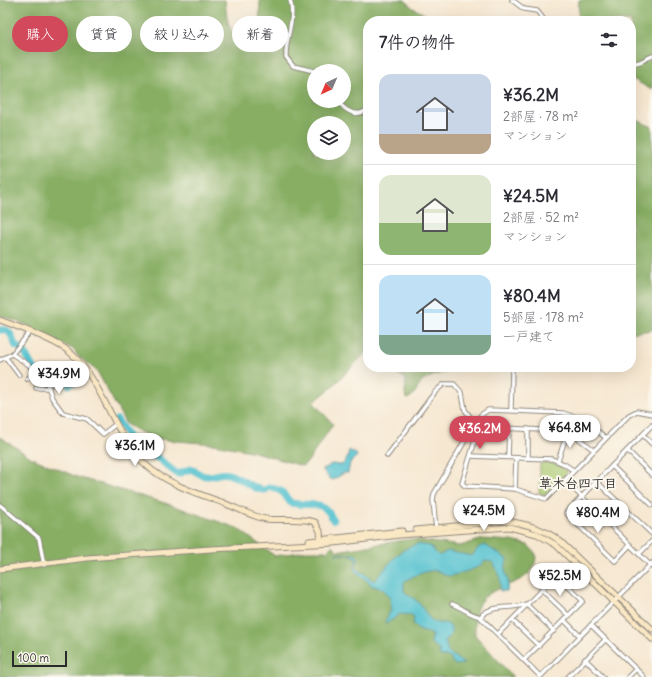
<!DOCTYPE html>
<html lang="ja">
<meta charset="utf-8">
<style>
:root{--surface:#fff;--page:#f2f2f3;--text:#2b2b33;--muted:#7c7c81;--line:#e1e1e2;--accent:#d1495b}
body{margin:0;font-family:Delius,"Klee One",sans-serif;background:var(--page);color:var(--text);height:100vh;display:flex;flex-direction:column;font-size:15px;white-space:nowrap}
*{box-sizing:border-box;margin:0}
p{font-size:13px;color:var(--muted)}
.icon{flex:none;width:22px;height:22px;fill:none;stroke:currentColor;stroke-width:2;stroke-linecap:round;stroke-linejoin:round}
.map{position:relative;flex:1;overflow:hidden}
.details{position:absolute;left:363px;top:16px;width:273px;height:356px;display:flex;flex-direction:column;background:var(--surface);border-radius:16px;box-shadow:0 4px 16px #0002}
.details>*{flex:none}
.banner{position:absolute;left:12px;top:16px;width:291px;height:36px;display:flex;gap:8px}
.needle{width:26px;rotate:224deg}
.fabs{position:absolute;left:307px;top:64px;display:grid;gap:8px}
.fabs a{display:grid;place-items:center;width:44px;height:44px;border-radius:50%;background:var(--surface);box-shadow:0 4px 16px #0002;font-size:20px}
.scale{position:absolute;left:12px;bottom:10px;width:55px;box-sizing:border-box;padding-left:4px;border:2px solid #2b2b2b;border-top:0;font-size:11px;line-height:14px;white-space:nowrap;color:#2b2b2b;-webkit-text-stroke:3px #fbf7ec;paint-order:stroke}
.price{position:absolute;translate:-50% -34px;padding:0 9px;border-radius:14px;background:#fff;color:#222;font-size:13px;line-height:26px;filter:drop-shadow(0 1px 2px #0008)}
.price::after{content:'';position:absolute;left:50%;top:24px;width:12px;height:9px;margin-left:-6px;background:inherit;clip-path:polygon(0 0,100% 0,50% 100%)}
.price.active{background:var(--accent);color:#fff}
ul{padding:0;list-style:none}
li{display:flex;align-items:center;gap:12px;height:100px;padding:0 16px}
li+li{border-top:1px solid var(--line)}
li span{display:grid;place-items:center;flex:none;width:112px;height:80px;border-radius:12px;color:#555}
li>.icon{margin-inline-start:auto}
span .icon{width:48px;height:48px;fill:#fffc;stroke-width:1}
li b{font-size:17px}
h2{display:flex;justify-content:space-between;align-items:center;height:48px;padding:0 16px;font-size:17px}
.tag{padding:0 14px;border-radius:18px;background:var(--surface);box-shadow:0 4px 16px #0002;font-size:14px;line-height:36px}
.tag.active{background:var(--accent);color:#fff}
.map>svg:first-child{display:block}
</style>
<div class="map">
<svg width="652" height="677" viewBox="0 0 652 677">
<rect width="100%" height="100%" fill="#fbf7ec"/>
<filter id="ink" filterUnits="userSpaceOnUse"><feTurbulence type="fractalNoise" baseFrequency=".025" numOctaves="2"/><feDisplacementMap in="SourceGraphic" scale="8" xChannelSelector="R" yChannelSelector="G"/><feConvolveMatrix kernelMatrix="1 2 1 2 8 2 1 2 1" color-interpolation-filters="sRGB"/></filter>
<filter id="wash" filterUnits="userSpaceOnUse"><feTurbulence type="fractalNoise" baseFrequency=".012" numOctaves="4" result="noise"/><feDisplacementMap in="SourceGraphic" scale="16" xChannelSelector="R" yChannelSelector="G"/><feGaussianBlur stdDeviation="0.9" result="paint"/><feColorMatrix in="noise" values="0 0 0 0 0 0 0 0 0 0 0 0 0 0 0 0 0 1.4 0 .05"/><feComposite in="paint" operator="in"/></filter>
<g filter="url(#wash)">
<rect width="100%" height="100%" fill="#f6e7d0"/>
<polygon fill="#aaca72" stroke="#6a7a4e" points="546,462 558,465 568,472 545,495 539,493 540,464"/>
<g fill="#87ae64" stroke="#596c48" fill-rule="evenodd">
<path d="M0,0H225C227,19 228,45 254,40L259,34L260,0H405L413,8L438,21H368V351C349,368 334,388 313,402L333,424L307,463L302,466L251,451L213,444L166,440L152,437L136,430L126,424L97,371L78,356L73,349L37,332L29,326L0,315ZM314,71H344V101H314ZM314,123H344V153H314Z"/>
<polygon points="579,0 652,0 652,90 631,78 631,21 578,21"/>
<polygon points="631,117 652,127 652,330 631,333"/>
<path d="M390,367H467C455,370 432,374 423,381C417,387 415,397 406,399L405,393L406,379L391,370Z"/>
<path d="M0,437L32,458L77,477L168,504L237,528L275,556L306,551H327L333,545L337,551L411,539L460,546L483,539L512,541L528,545L536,554C537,588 492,581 479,604C474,613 475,626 475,635L513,677H0Z"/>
</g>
<g fill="#57c2d0" stroke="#41767e">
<polygon points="349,450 356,454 357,456 350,463 348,473 344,473 333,480 329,478 322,469 325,469 331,464 342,465 347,459"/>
<path d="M417,544L430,546L439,556L447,551L472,556L479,547L485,545L507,559L505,570L508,581L507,591H500V576L493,562L485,561C483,562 481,566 478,567C475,569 452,576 449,576C444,576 442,572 438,571C431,568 409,577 404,582V591C408,596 413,597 417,601C427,611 428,626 446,623L451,627V634L445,640L448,652L464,664L455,665L449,657L440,656L439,650L431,643L432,635C426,630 419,634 413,624L414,617L412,615L400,614L386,624L385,622L391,610L390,597L383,589L373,586L354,570L357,559L353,555L335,554H355L359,559L355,567L374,581C388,567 396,550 417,544Z"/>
</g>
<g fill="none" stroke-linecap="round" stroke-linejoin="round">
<g stroke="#57c2d0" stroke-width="7">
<path d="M0,330C12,328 11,338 16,346"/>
<path d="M20,348C29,354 30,371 41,374C46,376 54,373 60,374L69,385L83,374"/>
<path d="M117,420L135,446L150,448L153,456C161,458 169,469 178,474L190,469C196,470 200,476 206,476C214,477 219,472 228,474C241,477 252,490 265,490L270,487L281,491L291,503C308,507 324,498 333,520"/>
</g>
</g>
</g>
<g filter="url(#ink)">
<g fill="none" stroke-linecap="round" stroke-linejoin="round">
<g stroke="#90897e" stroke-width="5.5">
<g id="street">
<path d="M290,0C296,19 285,38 286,57L293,66L314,71"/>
<polyline points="512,0 524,9 537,11 545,21"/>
<polyline points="631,64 640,62 652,56"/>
<path d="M338,101C346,112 357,118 368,109"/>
<polyline points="12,354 29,365 38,376 47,383 52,398 63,413 87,419 103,434 116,424"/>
<polyline points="6,358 19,375"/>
<polyline points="0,360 12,354 30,332"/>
<polyline points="27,379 35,373"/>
<polyline points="44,381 48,381 51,384"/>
<polyline points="36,388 49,388"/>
<polyline points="511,410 512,367"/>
<polyline points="652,414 637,411 629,415 565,480 652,567"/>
<polyline points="643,435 652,444"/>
<polyline points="628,451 652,475"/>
<polyline points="387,456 435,392 444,384 454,384 462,393 465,410 475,423"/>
<polyline points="471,456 552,459 564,464 573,470"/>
<polyline points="508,457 509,428"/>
<polyline points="528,458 528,429"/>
<polyline points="558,461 567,433"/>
<polyline points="612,466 652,505"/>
<polyline points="565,480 546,499 515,489 465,486 462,483 477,434 483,427 561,431 575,436 594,450"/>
<polyline points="597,482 652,534"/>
<polyline points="515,489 516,458"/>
<polyline points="0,505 39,538 44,565"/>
<polyline points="436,529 433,500 434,494 475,423 481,415 488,410 563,413 584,420 606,438"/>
<polyline points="630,545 615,561 566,513 652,425"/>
<polyline points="639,554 652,541"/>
<polyline points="542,590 569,616"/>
<path d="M452,604C463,608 471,616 482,617"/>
<polyline points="512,620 539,646"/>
<polyline points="564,620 580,636"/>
<polyline points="591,625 644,677"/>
<polyline points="498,634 556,575 583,601 524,660"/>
<polyline points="585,659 603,677"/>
<path d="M540,676L481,618L482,615C494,604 511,610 526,604L554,631"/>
<polyline points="540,677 652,563"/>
<polyline points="568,677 605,640"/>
<polyline points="628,677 636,669"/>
</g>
</g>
<g stroke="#90897e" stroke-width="7">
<g id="secondary">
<path d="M0,320C20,328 49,337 67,350C105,379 112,440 152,470C175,487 200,494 226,504C239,509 253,517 266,519C281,521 301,517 315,522L320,531L321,543"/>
<path d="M416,530L504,521C525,523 544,528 561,542L652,629"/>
<polyline points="309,541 402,531"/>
<polyline points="0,569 87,558 211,549 334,543 400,535 509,527 537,534 556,545 652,639"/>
</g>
</g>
<use href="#street" stroke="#fff" stroke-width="3.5"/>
<use href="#secondary" stroke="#fae7c3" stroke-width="5"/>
</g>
</g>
<g text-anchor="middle" stroke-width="4" stroke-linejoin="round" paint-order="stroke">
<g font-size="13" font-weight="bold" fill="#2b2b2b" stroke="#fbf7ec">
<text x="578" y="488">草木台四丁目</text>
</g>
</g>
</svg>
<div class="fabs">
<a><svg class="needle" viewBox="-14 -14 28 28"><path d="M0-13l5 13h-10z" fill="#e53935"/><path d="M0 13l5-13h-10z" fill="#7c7c81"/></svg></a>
<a><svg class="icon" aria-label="layers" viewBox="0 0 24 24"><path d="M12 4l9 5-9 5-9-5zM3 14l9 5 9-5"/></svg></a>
</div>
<div class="scale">100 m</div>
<b class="price" style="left:59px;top:395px">¥34.9M</b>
<b class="price" style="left:570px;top:449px">¥64.8M</b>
<b class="price active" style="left:480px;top:450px">¥36.2M</b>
<b class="price" style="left:135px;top:467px">¥36.1M</b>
<b class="price" style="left:484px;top:532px">¥24.5M</b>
<b class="price" style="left:598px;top:534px">¥80.4M</b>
<b class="price" style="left:560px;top:597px">¥52.5M</b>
<div class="banner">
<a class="tag active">購入</a>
<a class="tag">賃貸</a>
<a class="tag">絞り込み</a>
<a class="tag">新着</a>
</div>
<section class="details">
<h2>7件の物件<svg class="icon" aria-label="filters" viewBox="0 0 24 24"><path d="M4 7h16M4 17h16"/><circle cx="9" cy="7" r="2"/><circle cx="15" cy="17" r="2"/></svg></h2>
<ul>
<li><span style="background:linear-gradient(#c9d6e8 75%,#b9a48a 0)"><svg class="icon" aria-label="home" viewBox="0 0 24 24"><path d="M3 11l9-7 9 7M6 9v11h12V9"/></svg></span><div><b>¥36.2M</b><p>2部屋 · 78 m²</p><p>マンション</p></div></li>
<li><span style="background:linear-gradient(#dfe7d0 60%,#8fb573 0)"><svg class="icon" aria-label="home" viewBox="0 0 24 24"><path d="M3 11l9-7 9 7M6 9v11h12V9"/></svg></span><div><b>¥24.5M</b><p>2部屋 · 52 m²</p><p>マンション</p></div></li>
<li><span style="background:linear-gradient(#bfe0f5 75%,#7fa58c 0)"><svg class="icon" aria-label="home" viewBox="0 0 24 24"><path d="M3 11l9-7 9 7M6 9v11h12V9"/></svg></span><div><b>¥80.4M</b><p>5部屋 · 178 m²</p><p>一戸建て</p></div></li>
</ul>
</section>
</div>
